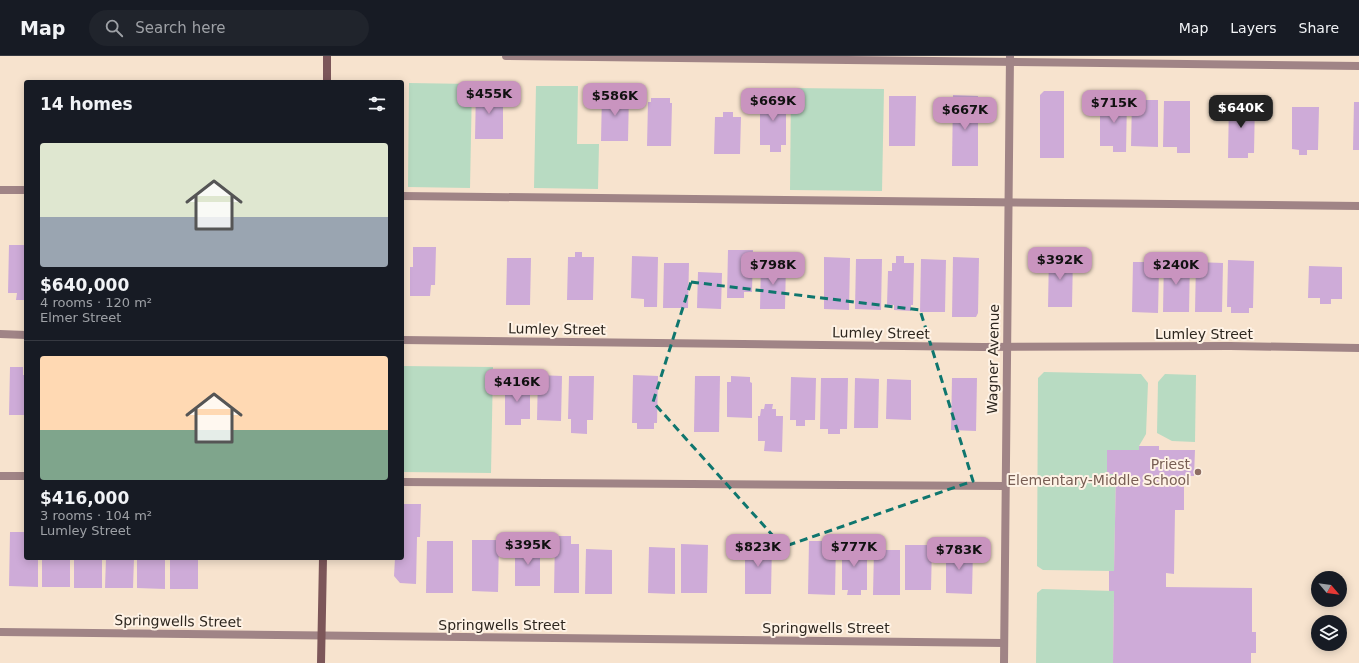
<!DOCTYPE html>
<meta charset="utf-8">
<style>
:root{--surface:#171b24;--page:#20242c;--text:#f1f3f6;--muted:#9ea1a6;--line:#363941;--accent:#c994bf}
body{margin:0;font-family:"DejaVu Sans",sans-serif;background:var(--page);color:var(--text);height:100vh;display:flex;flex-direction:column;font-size:15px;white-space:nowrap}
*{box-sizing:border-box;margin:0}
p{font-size:13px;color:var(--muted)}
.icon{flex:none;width:22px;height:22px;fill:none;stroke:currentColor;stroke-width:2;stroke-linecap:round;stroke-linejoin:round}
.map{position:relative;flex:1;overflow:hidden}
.side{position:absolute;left:24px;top:24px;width:380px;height:480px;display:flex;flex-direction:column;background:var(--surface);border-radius:4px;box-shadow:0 2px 10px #0003}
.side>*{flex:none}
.needle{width:26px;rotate:119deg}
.tools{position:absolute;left:1311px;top:515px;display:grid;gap:8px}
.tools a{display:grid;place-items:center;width:36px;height:36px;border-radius:50%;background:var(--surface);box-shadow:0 2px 10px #0003;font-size:20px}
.price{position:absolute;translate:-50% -34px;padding:0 9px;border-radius:8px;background:var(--accent);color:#111;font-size:13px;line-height:26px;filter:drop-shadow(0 1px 2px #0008)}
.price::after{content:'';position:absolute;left:50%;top:24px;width:12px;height:9px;margin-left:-6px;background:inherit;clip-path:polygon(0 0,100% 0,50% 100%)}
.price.selected{background:#222;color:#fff}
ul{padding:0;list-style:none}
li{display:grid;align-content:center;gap:8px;height:212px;padding:0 16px}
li+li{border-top:1px solid var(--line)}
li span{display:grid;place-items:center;height:124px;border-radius:4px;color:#555}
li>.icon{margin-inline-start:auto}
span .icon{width:72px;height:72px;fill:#fffc;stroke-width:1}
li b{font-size:17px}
h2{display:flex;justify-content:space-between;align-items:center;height:48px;padding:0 16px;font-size:17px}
header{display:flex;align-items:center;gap:24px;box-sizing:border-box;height:56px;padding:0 20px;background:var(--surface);border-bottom:1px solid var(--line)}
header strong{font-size:19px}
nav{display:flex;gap:22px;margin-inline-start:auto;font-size:14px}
.search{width:280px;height:36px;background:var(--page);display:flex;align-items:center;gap:10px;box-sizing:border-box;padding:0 14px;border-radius:22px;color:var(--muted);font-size:15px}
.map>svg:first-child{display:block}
</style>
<header>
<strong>Map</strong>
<div class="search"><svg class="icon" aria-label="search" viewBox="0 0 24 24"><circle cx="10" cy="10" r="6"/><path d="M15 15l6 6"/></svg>Search here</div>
<nav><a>Map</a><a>Layers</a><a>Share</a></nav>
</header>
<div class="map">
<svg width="1359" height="607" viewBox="0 0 1359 607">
<rect width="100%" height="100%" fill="#f7e3ce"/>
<g fill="#b8dbc2">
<polygon points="409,27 472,28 470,132 408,131"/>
<polygon points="536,30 578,30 577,88 599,88 598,133 534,132"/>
<polygon points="791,32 884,33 882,135 790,134"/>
<polygon points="402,310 493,311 491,417 402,416"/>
<polygon points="1044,316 1141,318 1148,327 1146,378 1139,390 1139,394 1107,394 1107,418 1116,418 1114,515 1043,514 1037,510 1038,322"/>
<polygon points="1165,318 1196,319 1195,386 1172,385 1157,377 1158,326"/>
<polygon points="1042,533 1114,535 1113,607 1036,607 1037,537"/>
</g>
<g fill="#ceabd8">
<polygon points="476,34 503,35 503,83 475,83"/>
<polygon points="1044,35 1064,35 1064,102 1040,102 1040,39"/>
<polygon points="602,37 629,37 628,85 601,85"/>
<polygon points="760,39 786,39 786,89 781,89 781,96 770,96 770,89 760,89"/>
<polygon points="953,39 978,40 978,110 952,110"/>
<polygon points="889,40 916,40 915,90 889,90"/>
<polygon points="651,42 670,42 670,47 672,47 671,90 647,90 648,46 651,46"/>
<polygon points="1100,43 1127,44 1126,96 1113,96 1113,90 1100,90"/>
<polygon points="1132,44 1158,44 1158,91 1131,90"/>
<polygon points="1164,45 1190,45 1190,97 1177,97 1177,91 1163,91"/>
<polygon points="1229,45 1255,45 1254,97 1248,97 1248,102 1228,102"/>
<polygon points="1354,46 1359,46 1359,94 1353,94"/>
<polygon points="1292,51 1319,51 1318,94 1307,94 1307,99 1299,99 1299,94 1292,93"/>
<polygon points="723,56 733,56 733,61 741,61 740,98 714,98 715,61 723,61"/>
<polygon points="9,189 26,189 26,244 16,244 17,237 8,237"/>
<polygon points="413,191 436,191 435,229 431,229 430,240 410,240 410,211 413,211"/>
<polygon points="728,194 753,194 752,236 744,236 744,242 727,242"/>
<polygon points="575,196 582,196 582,201 594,201 593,244 567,244 568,201 575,201"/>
<polygon points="1049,198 1073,199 1072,251 1048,251"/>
<polygon points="632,200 658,201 657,251 644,251 644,243 631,242"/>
<polygon points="896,200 904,200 904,207 914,207 913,249 911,249 911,255 894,254 894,249 887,249 888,215 892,215 892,207 896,207"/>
<polygon points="824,201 850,202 849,254 824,253"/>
<polygon points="953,201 979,202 978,257 976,261 952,261"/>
<polygon points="507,202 531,202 530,249 506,249"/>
<polygon points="856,203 882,203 881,254 855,253"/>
<polygon points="921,203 946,204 945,256 920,256"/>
<polygon points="1164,203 1190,203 1189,256 1163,256"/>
<polygon points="1228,204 1254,205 1253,252 1249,252 1249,257 1231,257 1231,251 1227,251"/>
<polygon points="761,206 786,207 785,253 760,253"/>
<polygon points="1133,206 1149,206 1149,212 1159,212 1158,257 1132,256"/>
<polygon points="1196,206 1223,207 1222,256 1195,256"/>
<polygon points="664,207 689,207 688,252 663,252"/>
<polygon points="1309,210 1342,211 1342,243 1331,243 1331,248 1320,248 1320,242 1308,242"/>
<polygon points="698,216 722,217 721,253 697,252"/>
<polygon points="10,311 23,311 23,319 26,319 26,359 9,359"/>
<polygon points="538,319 562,320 561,365 537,364"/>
<polygon points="633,319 658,320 657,367 654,367 654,373 637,373 637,367 632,367"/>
<polygon points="569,320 594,320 593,364 587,364 587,378 571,377 571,363 568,363"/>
<polygon points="695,320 720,320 719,376 694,376"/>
<polygon points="731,320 750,321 750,326 752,327 752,362 727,361 727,326 731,326"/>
<polygon points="791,321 816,322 815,364 805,364 805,370 796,370 796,364 790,364"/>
<polygon points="821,322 848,322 847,373 840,373 840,378 828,378 828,373 820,373"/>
<polygon points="855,322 879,323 878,372 854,372"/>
<polygon points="952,322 977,322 976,375 951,374"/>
<polygon points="887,323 911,324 911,364 886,363"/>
<polygon points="505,326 530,327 530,363 521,363 521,369 505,369"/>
<polygon points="765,348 773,348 772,353 776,353 776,360 783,360 782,396 764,395 765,385 758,385 758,360 760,360 761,353 764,353"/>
<polygon points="1139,390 1159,390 1159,394 1195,394 1194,420 1184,420 1184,454 1175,454 1174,518 1166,517 1166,531 1252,532 1252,576 1256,576 1256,597 1251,597 1251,607 1113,607 1114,535 1109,535 1109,515 1114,515 1116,418 1107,418 1107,394 1139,394"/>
<polygon points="402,448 421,448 420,481 417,481 416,528 400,527 394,520 395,502 402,502"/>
<polygon points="10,476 26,476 26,502 38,502 38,531 9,530"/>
<polygon points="555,480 571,480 571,488 579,488 579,537 554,537"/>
<polygon points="472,484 499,484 498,536 472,535"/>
<polygon points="845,484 862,484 862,495 867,495 867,534 861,534 861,539 847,539 848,534 842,534 842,494 845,494"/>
<polygon points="427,485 453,485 453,537 426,537"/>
<polygon points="809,485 836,485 835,539 808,538"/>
<polygon points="745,486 772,486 771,538 745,538"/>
<polygon points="681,488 708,489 707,537 681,537"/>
<rect x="515" y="489" width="25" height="41"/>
<polygon points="905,489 932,489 931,534 905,534"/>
<polygon points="649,491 675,492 675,538 648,537"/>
<polygon points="946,492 973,493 972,538 946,537"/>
<polygon points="586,493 612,494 612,538 585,538"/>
<polygon points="874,494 900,494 900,539 873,539"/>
<rect x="42" y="502" width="28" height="29"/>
<rect x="74" y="502" width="28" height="30"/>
<polygon points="106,502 134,502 133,532 105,532"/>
<polygon points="137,502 165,502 165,533 137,532"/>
<rect x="170" y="502" width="28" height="31"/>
</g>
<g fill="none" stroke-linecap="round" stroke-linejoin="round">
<g stroke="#a08486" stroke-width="8">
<polyline points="0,134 26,134"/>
<polyline points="402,140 1359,150"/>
<polyline points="0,420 26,420"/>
<polyline points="402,426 1005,430"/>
</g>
<g stroke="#a08486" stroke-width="8">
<polyline points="506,0 1359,10"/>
<polyline points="0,278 26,279"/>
<polyline points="402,284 983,291 1230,290 1359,292"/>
<polyline points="0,576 1004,587"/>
<polyline points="1004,607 1010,0"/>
</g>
<g stroke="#7c5659" stroke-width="8">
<polyline points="327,26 327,0"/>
<polyline points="321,607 323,502"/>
</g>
</g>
<path fill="none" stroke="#0f766e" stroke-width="3" stroke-dasharray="8 5" stroke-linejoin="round" d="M691,226L920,254L973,425L783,491L653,346Z"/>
<circle fill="#8d6e63" stroke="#fef2e5" stroke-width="1.5" cx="1198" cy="416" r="4"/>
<g text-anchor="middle" stroke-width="4" stroke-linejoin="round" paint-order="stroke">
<g font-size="14" fill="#2e271f" stroke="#fef2e5">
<text transform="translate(557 273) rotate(1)" y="5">Lumley Street</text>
<text transform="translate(881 277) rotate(1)" y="5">Lumley Street</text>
<text x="1204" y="283">Lumley Street</text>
<text transform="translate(993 303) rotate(-89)" y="5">Wagner Avenue</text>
<text transform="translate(178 565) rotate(1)" y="5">Springwells Street</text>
<text x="502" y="574">Springwells Street</text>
<text x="826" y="577">Springwells Street</text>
</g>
<g font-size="14" fill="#785e54" stroke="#fef2e5" text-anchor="end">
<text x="1190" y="413">Priest<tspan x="1190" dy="16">Elementary‑Middle School</tspan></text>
</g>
</g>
</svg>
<div class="tools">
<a><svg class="needle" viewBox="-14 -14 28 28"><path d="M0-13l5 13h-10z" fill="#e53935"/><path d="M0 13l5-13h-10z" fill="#9ea1a6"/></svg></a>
<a><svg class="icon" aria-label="layers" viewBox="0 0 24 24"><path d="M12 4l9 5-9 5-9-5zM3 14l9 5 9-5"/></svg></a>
</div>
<b class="price" style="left:489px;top:59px">$455K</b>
<b class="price" style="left:615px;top:61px">$586K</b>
<b class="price" style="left:773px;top:66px">$669K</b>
<b class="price" style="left:1114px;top:68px">$715K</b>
<b class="price selected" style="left:1241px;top:73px">$640K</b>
<b class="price" style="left:965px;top:75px">$667K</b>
<b class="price" style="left:1060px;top:225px">$392K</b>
<b class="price" style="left:773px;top:230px">$798K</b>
<b class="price" style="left:1176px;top:230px">$240K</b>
<b class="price" style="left:517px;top:347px">$416K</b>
<b class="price" style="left:528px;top:510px">$395K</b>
<b class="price" style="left:758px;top:512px">$823K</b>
<b class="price" style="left:854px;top:512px">$777K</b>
<b class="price" style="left:959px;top:515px">$783K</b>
<section class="side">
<h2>14 homes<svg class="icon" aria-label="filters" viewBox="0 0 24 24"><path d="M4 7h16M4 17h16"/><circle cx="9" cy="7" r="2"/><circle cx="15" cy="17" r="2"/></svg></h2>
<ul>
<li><span style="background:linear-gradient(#dfe7d0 60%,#9aa5b1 0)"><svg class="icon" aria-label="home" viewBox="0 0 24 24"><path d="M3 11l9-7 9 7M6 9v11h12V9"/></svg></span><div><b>$640,000</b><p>4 rooms · 120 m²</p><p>Elmer Street</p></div></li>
<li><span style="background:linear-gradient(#ffd9b3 60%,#7fa58c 0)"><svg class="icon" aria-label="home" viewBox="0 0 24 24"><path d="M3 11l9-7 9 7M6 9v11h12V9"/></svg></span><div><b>$416,000</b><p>3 rooms · 104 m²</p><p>Lumley Street</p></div></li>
</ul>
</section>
</div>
